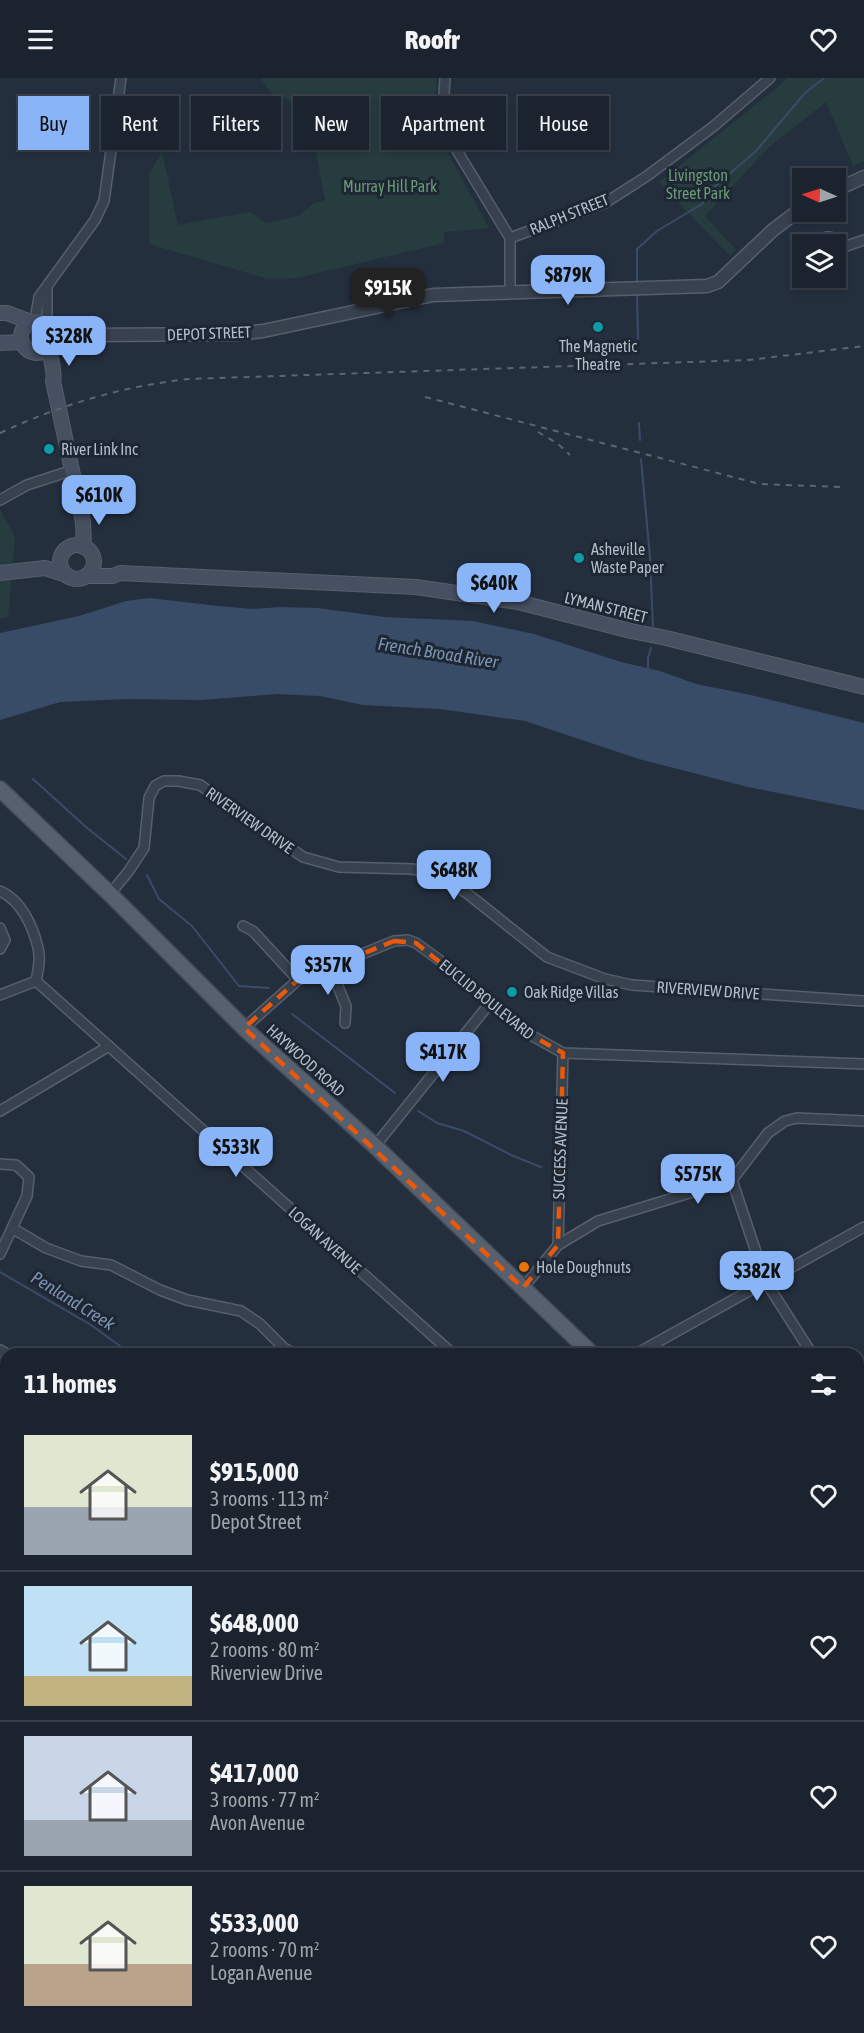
<!DOCTYPE html>
<meta charset="utf-8">
<style>
:root{--surface:#1b232e;--page:#282f3a;--text:#f1f3f6;--muted:#a0a4aa;--line:#39404a;--accent:#8ab4f8}
body{margin:0;font-family:"Asap Condensed",sans-serif;background:var(--page);color:var(--text);height:100vh;display:flex;flex-direction:column;font-size:22px;white-space:nowrap}
*{box-sizing:border-box;margin:0}
p{font-size:20px;color:var(--muted)}
.icon{flex:none;width:33px;height:33px;fill:none;stroke:currentColor;stroke-width:2;stroke-linecap:round;stroke-linejoin:round}
.map{position:relative;flex:1;overflow:hidden}
.drawer{position:absolute;left:0px;top:1270px;width:864px;height:686px;display:flex;flex-direction:column;background:var(--surface);border-radius:18px 18px 0 0;box-shadow:0 3px 9px #0003,0 0 0 2px var(--line)}
.drawer>*{flex:none}
.hud{position:absolute;left:18px;top:18px;width:828px;height:54px;display:flex;gap:12px}
.needle{width:39px;rotate:273deg}
.tools{position:absolute;left:792px;top:90px;display:grid;gap:12px}
.tools a{display:grid;place-items:center;width:54px;height:54px;border-radius:0px;background:var(--surface);box-shadow:0 3px 9px #0003,0 0 0 2px var(--line);font-size:30px}
.price{position:absolute;translate:-50% -51px;padding:0 14px;border-radius:12px;background:var(--accent);color:#111;font-size:20px;line-height:39px;filter:drop-shadow(0 2px 3px #0008)}
.price::after{content:'';position:absolute;left:50%;top:36px;width:18px;height:14px;margin-left:-9px;background:inherit;clip-path:polygon(0 0,100% 0,50% 100%)}
.price.current{background:#222;color:#fff}
ul{padding:0;list-style:none}
li{display:flex;align-items:center;gap:18px;height:150px;padding:0 24px}
li+li{border-top:2px solid var(--line)}
li span{display:grid;place-items:center;flex:none;width:168px;height:120px;border-radius:0px;color:#555}
li>.icon{margin-inline-start:auto}
span .icon{width:72px;height:72px;fill:#fffc;stroke-width:1}
li b{font-size:26px}
h2{display:flex;justify-content:space-between;align-items:center;height:72px;padding:0 24px;font-size:26px}
.pill{padding:0 21px;border-radius:0px;background:var(--surface);box-shadow:0 3px 9px #0003,0 0 0 2px var(--line);font-size:21px;line-height:54px}
.pill.current{background:var(--accent);color:#111}
header{display:flex;justify-content:space-between;align-items:center;height:78px;padding:0 24px;background:var(--surface);font-size:27px;font-weight:800}
.map>svg:first-child{display:block}
</style>
<header><svg class="icon" aria-label="menu" viewBox="0 0 24 24"><path d="M4 6h16M4 12h16M4 18h16"/></svg>Roofr<svg class="icon" aria-label="heart" viewBox="0 0 24 24"><path d="M12 20l-8-8c-3-5 5-10 8-4 3-6 11-1 8 4z"/></svg></header>
<div class="map">
<svg width="864" height="1955" viewBox="0 0 864 1955">
<rect width="100%" height="100%" fill="#242f3e"/>
<g fill="#263c3f">
<polygon points="263,0 437,0 433,48 489,150 444,154 444,165 297,200 268,201 149,166 149,96 162,73 178,147 250,134 266,145 299,138 313,126 325,122 313,59 306,38 285,20 272,16 261,1"/>
<polygon points="787,0 864,0 864,83 853,88 826,24 768,70 705,138 736,172 730,178 659,104 779,8"/>
<polygon points="0,432 15,458 8,539 0,541"/>
</g>
<polygon fill="#394c67" points="149,520 218,528 253,531 280,529 317,530 385,539 473,543 534,556 621,584 660,593 696,606 751,617 864,645 864,732 748,709 639,681 525,643 440,631 363,627 320,618 278,616 201,622 127,621 60,624 0,642 0,555 79,538 126,523"/>
<g fill="none" stroke-linecap="round" stroke-linejoin="round">
<g stroke="#394c67" stroke-width="2">
<polyline points="637,207 637,171 657,153 702,126 713,110 756,73 805,15 824,0"/>
<polyline points="637,215 638,261"/>
<polyline points="639,345 640,362"/>
<polyline points="641,381 650,479 653,548"/>
<polyline points="648,591 648,580 651,570"/>
<polyline points="33,701 86,749 126,781"/>
<polyline points="147,797 159,821 192,848 239,908 269,910"/>
<polyline points="292,936 395,1015"/>
<polyline points="418,1033 437,1045 464,1053 511,1077 541,1089"/>
<polyline points="0,1194 91,1247 131,1276"/>
</g>
<g stroke="#565f6c" stroke-width="12">
<g id="minor">
<polyline points="445,0 442,48 510,160 510,215"/>
<polyline points="510,160 605,125 647,98 714,48 770,0"/>
<path d="M817,166C822,158 829,157 838,162C843,171 843,177 836,184"/>
<polyline points="841,170 864,162"/>
<polyline points="47,210 47,246"/>
<polyline points="35,243 39,219 95,142 104,123 121,0"/>
<polyline points="0,422 27,407 73,392"/>
<path d="M0,813C21,822 33,848 38,870C41,881 38,893 36,903L0,917"/>
<polyline points="110,816 128,794 144,770 149,720 155,708 164,703 178,703 200,707 303,779 339,789 412,791 434,795 468,816 547,879 605,901 632,907 864,923"/>
<polyline points="243,848 253,853 298,902"/>
<polyline points="0,850 5,862 0,871"/>
<polyline points="330,889 346,928 345,945"/>
<polyline points="36,903 453,1276"/>
<polyline points="244,950 298,902 394,863 408,862 416,865 438,881 527,955 563,975 864,986"/>
<polyline points="0,1033 109,968"/>
<polyline points="375,1068 490,925"/>
<polyline points="0,1086 16,1087 29,1099 27,1118 0,1176"/>
<polyline points="732,1102 766,1204 812,1276"/>
<polyline points="12,1150 46,1170 81,1183 111,1187 160,1212 187,1222 241,1233 260,1246 284,1270 295,1276"/>
<polyline points="558,1167 563,975"/>
<polyline points="523,1210 558,1167 598,1143 732,1102 768,1055 785,1043 797,1040 864,1043"/>
<polyline points="0,1272 7,1276"/>
<polyline points="636,1276 864,1149"/>
<polyline points="0,1358 6,1358"/>
<polyline points="0,1394 6,1395"/>
<polyline points="0,1495 6,1501"/>
<polyline points="0,1637 6,1634"/>
<polyline points="0,1779 6,1777"/>
<polyline points="858,1909 864,1908"/>
<polyline points="0,1922 6,1921"/>
<polyline points="110,1955 112,1950"/>
<polyline points="250,1955 252,1950"/>
</g>
</g>
<g stroke="#565f6c" stroke-width="15">
<g id="tertiary">
<polyline points="836,112 864,99"/>
<polyline points="52,253 74,253 87,257 236,256 263,253 433,217 707,208 718,204 773,152 802,130"/>
<polyline points="53,264 76,262 87,257"/>
<polyline points="0,1582 6,1584"/>
<polyline points="803,1950 805,1955"/>
</g>
</g>
<g stroke="#565f6c" stroke-width="16">
<g id="secondary">
<polyline points="0,235 7,235 31,244"/>
<circle cx="37" cy="259" r="16"/>
<polyline points="0,265 22,264"/>
<path d="M51,269C48,280 56,291 53,303L83,444L84,469"/>
<circle cx="77" cy="484" r="17"/>
<polyline points="0,495 45,490 64,496"/>
<polyline points="86,498 113,498 120,495 416,509 518,524 631,553 666,560 864,609"/>
</g>
</g>
<g stroke="#414a57" stroke-width="18">
<g id="primary">
<polyline points="0,711 110,816 244,950 375,1068 592,1276"/>
<polyline points="858,1361 864,1362"/>
<polyline points="862,1955 864,1938"/>
</g>
</g>
<use href="#minor" stroke="#38414e" stroke-width="9"/>
<use href="#tertiary" stroke="#38414e" stroke-width="12"/>
<use href="#secondary" stroke="#465061" stroke-width="14"/>
<use href="#primary" stroke="#56606e" stroke-width="15"/>
<g stroke="#5a6575" stroke-width="2" stroke-dasharray="6 6" stroke-linecap="butt">
<polyline points="425,319 760,406 840,409"/>
<polyline points="538,354 557,365 570,377"/>
<path d="M0,355C60,327 123,308 189,301L749,282L864,268"/>
</g>
</g>
<path fill="none" stroke="#e8590c" stroke-width="4.5" stroke-dasharray="12 8" stroke-linejoin="round" d="M394,863L416,865L527,955L563,975L558,1167L523,1210L244,950L298,902Z"/>
<g fill="#0f9aa8" stroke="#1d2633" stroke-width="2">
<circle cx="598" cy="249" r="6"/>
<circle cx="49" cy="371" r="6"/>
<circle cx="579" cy="480" r="6"/>
<circle cx="512" cy="914" r="6"/>
</g>
<circle fill="#e8710a" stroke="#1d2633" stroke-width="2" cx="524" cy="1189" r="6"/>
<g text-anchor="middle" stroke-width="6" stroke-linejoin="round" paint-order="stroke">
<g font-size="16" fill="#6b9a76" stroke="#1d2633">
<text x="698" y="103">Livingston<tspan x="698" dy="18">Street Park</tspan></text>
<text x="390" y="114">Murray Hill Park</text>
</g>
<g font-size="16" fill="#b4bcc9" stroke="#1d2633">
<text transform="translate(569 136) rotate(-22)" y="6">RALPH STREET</text>
<text transform="translate(209 255) rotate(-2)" y="6">DEPOT STREET</text>
<text transform="translate(606 529) rotate(14)" y="6">LYMAN STREET</text>
<text transform="translate(250 742) rotate(35)" y="6">RIVERVIEW DRIVE</text>
<text transform="translate(708 912) rotate(4)" y="6">RIVERVIEW DRIVE</text>
<text transform="translate(487 921) rotate(39)" y="6">EUCLID BOULEVARD</text>
<text transform="translate(306 982) rotate(42)" y="6">HAYWOOD ROAD</text>
<text transform="translate(560 1071) rotate(-88)" y="6">SUCCESS AVENUE</text>
<text transform="translate(325 1162) rotate(42)" y="6">LOGAN AVENUE</text>
</g>
<g font-size="16" fill="#b4bcc9" stroke="#1d2633" text-anchor="start">
<text x="598" y="274" text-anchor="middle">The Magnetic<tspan x="598" dy="18">Theatre</tspan></text>
<text x="61" y="377">River Link Inc</text>
<text x="591" y="477">Asheville<tspan x="591" dy="18">Waste Paper</tspan></text>
<text x="524" y="920">Oak Ridge Villas</text>
<text x="536" y="1195">Hole Doughnuts</text>
</g>
<g font-size="18" font-style="italic" fill="#7c92b1" stroke="#1d2633">
<text transform="translate(438 575) rotate(9)" y="6">French Broad River</text>
<text transform="translate(73 1223) rotate(32)" y="6">Penland Creek</text>
</g>
</g>
</svg>
<div class="tools">
<a><svg class="needle" viewBox="-14 -14 28 28"><path d="M0-13l5 13h-10z" fill="#e53935"/><path d="M0 13l5-13h-10z" fill="#a0a4aa"/></svg></a>
<a><svg class="icon" aria-label="layers" viewBox="0 0 24 24"><path d="M12 4l9 5-9 5-9-5zM3 14l9 5 9-5"/></svg></a>
</div>
<b class="price" style="left:568px;top:228px">$879K</b>
<b class="price current" style="left:388px;top:241px">$915K</b>
<b class="price" style="left:69px;top:289px">$328K</b>
<b class="price" style="left:99px;top:448px">$610K</b>
<b class="price" style="left:494px;top:536px">$640K</b>
<b class="price" style="left:454px;top:823px">$648K</b>
<b class="price" style="left:328px;top:918px">$357K</b>
<b class="price" style="left:443px;top:1005px">$417K</b>
<b class="price" style="left:236px;top:1100px">$533K</b>
<b class="price" style="left:698px;top:1127px">$575K</b>
<b class="price" style="left:757px;top:1224px">$382K</b>
<div class="hud">
<a class="pill current">Buy</a>
<a class="pill">Rent</a>
<a class="pill">Filters</a>
<a class="pill">New</a>
<a class="pill">Apartment</a>
<a class="pill">House</a>
</div>
<section class="drawer">
<h2>11 homes<svg class="icon" aria-label="filters" viewBox="0 0 24 24"><path d="M4 7h16M4 17h16"/><circle cx="9" cy="7" r="2"/><circle cx="15" cy="17" r="2"/></svg></h2>
<ul>
<li><span style="background:linear-gradient(#dfe7d0 60%,#9aa5b1 0)"><svg class="icon" aria-label="home" viewBox="0 0 24 24"><path d="M3 11l9-7 9 7M6 9v11h12V9"/></svg></span><div><b>$915,000</b><p>3 rooms · 113 m²</p><p>Depot Street</p></div><svg class="icon" aria-label="heart" viewBox="0 0 24 24"><path d="M12 20l-8-8c-3-5 5-10 8-4 3-6 11-1 8 4z"/></svg></li>
<li><span style="background:linear-gradient(#bfe0f5 75%,#c2b280 0)"><svg class="icon" aria-label="home" viewBox="0 0 24 24"><path d="M3 11l9-7 9 7M6 9v11h12V9"/></svg></span><div><b>$648,000</b><p>2 rooms · 80 m²</p><p>Riverview Drive</p></div><svg class="icon" aria-label="heart" viewBox="0 0 24 24"><path d="M12 20l-8-8c-3-5 5-10 8-4 3-6 11-1 8 4z"/></svg></li>
<li><span style="background:linear-gradient(#c9d6e8 70%,#9aa5b1 0)"><svg class="icon" aria-label="home" viewBox="0 0 24 24"><path d="M3 11l9-7 9 7M6 9v11h12V9"/></svg></span><div><b>$417,000</b><p>3 rooms · 77 m²</p><p>Avon Avenue</p></div><svg class="icon" aria-label="heart" viewBox="0 0 24 24"><path d="M12 20l-8-8c-3-5 5-10 8-4 3-6 11-1 8 4z"/></svg></li>
<li><span style="background:linear-gradient(#dfe7d0 65%,#b9a48a 0)"><svg class="icon" aria-label="home" viewBox="0 0 24 24"><path d="M3 11l9-7 9 7M6 9v11h12V9"/></svg></span><div><b>$533,000</b><p>2 rooms · 70 m²</p><p>Logan Avenue</p></div><svg class="icon" aria-label="heart" viewBox="0 0 24 24"><path d="M12 20l-8-8c-3-5 5-10 8-4 3-6 11-1 8 4z"/></svg></li>
</ul>
</section>
</div>
